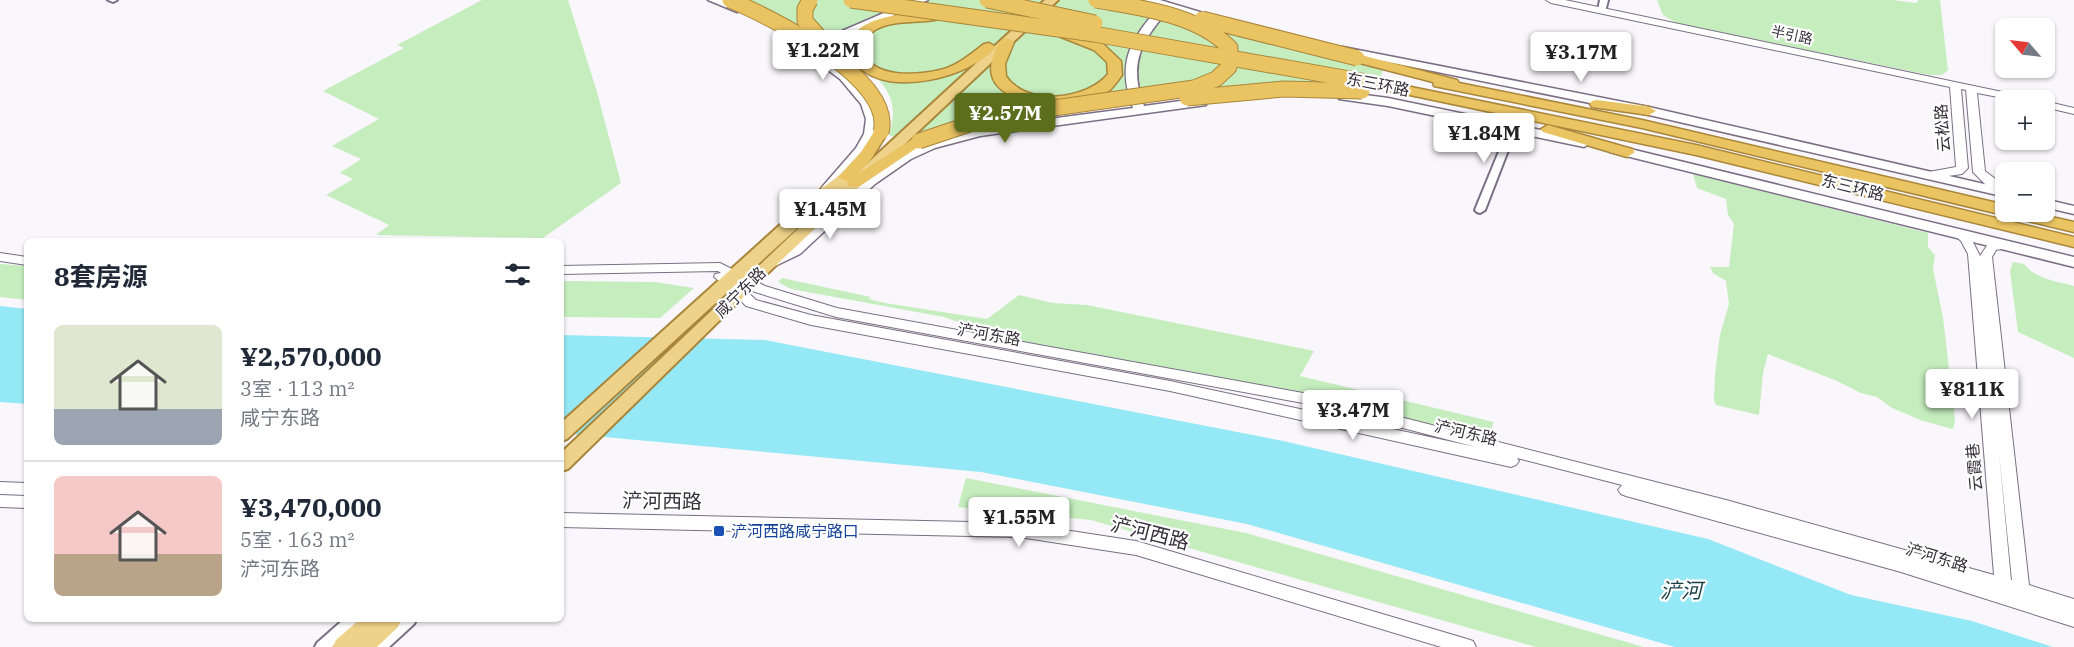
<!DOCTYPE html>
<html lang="zh">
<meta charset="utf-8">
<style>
:root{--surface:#fff;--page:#f2f2f3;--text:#1f2937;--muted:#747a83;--line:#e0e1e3;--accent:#5c6e1c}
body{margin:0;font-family:"IBM Plex Serif","Noto Sans SC",serif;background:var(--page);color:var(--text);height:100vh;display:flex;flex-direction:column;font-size:22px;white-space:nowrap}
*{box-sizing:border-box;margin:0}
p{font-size:20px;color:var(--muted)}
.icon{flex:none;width:33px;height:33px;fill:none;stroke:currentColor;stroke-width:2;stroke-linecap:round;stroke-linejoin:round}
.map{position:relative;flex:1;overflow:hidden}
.panel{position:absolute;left:24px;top:238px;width:540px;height:384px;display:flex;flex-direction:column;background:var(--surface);border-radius:9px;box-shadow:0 2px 4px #0004}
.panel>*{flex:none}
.needle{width:39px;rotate:298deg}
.tools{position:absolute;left:1995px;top:18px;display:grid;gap:12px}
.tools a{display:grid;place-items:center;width:60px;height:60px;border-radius:9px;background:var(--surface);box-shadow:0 2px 4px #0004;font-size:30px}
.price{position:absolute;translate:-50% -51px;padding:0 14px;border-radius:6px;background:#fff;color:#222;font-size:20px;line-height:39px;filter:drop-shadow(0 2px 3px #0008)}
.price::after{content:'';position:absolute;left:50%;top:36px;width:18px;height:14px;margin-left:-9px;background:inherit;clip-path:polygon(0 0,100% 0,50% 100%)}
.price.current{background:var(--accent);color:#fff}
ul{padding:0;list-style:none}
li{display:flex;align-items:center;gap:18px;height:150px;padding:0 30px}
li+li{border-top:2px solid var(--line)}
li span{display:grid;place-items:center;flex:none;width:168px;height:120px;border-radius:9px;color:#555}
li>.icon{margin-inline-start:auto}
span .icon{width:72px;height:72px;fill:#fffc;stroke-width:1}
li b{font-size:26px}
h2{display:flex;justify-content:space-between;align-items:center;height:72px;padding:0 30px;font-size:26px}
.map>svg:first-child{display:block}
</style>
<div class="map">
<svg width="2074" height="647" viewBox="0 0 2074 647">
<rect width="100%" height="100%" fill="#faf7fc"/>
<g fill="#c5edbe">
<polygon points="482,0 568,0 597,92 621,183 543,238 376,235 389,225 326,195 353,179 340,173 361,159 332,146 379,119 323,91 404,48 397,45"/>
<path d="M741,0H1134L1385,67L1374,90C1226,80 1078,111 930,131L906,142L889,135C899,102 889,90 867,67L858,69L789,20Z"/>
<polygon points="1657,0 1893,0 1916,3 1919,0 1940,0 1948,70 1942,75 1929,75 1676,23 1663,15"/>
<polygon points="1693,174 1928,233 1928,247 1935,255 1933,269 1943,318 1955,420 1953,429 1923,421 1892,408 1877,397 1861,393 1837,381 1768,354 1763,373 1759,415 1716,405 1714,400 1715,374 1720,335 1729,304 1726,281 1713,273 1710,267 1729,267 1734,224 1728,215 1726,199 1697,188"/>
<path d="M2013,262L2024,264C2035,279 2056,281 2074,286V358L2018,332L2010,271Z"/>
<polygon points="0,264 27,266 27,300 0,297"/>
<polygon points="782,278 871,297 869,299 885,303 987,319 1019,295 1053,303 1087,305 1314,351 1300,376 1494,422 1487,439 1324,399 1001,337 944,317 791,289 778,282"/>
<polygon points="561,281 655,282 694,288 660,318 561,317"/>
<polygon points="966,478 1246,533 1644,647 1536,647 1091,520 958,507"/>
</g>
<g fill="#95e8f5">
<polygon points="0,306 27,309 27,404 0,402"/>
<polygon points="561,335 765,340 1283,441 1708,539 1851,595 1972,621 2053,647 1675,647 1247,524 981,472 561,433"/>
</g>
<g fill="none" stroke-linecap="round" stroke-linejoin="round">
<g stroke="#7b6e85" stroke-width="4">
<g id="minor">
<polygon points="108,0 117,0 113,2"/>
<polygon points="1600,0 1608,0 1605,12 1598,10"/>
<polygon points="1513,124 1517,127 1485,210 1480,213 1477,212 1475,210 1509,127"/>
<polygon points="343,620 359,620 357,624 332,647 315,647 317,643"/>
<polygon points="400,620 416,620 414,624 389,647 373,647 375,643"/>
</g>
</g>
<g stroke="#7b6e85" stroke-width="2">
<g id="tertiary">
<polygon points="1546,0 1565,0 2031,98 2032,100 2014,100 1977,93 1985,171 2006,187 2006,196 1991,190 1973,172 1966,90 1961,89 1968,168 1962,174 1927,179 1923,177 1921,175 1923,173 1956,167 1950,87 1551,3"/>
<polygon points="2044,101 2074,108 2074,114 2044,107"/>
<path d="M1958,229L1970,236L1980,256L1988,244L2004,241L2010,245L2008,248L1996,250L1992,257L2029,585L2074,599V627L1901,572L1626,496L1621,494L1618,490L1622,485L1517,458L1519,461L1516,465L1511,467L1170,391L811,325L746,306L727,287L714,277L715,274L721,273L718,271L561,274V266L720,263L765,286L837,308L1314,395L1726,500L1994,575L1968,254L1961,241L1952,233ZM738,283L755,292L836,317L1314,405L1476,447L1170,381L811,315L756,300ZM1999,453L2012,580H2011Z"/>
<polygon points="0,253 27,257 27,265 0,261"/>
<polygon points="0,482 27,483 27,495 0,494"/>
<polygon points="0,495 27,496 27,508 0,507"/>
<polygon points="561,513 1019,523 1136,541 1467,639 1473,641 1476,647 1441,647 1136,555 1019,537 561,527"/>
</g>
</g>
<g stroke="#7b6e85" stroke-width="3">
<g id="secondary">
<polygon points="708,0 723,0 746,10 737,12"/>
<path d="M914,0H928L850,35L825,56C850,74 891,106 873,141C863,160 847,175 833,192H823L821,189L823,186L856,148L864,134L866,119L861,104L840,79L780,34L782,32H790L817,50L842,31Z"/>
<path d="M1143,0H1160L1220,18L1215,21L1169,9C1141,42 1128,63 1144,106L1202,98L1206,99V105L980,136L935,148L911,159L875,184L800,254L775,266H765L763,263L765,260L790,248L865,178L903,153L927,142L979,128L1133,108C1116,63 1130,40 1160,6Z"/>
<polygon points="1343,47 1649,107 2006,189 2006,197 1649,115 1339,52 1339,48"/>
<polygon points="1343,92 1388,98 1584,139 1590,143 1584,147 1388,106 1339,99 1339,93"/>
<polygon points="1614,145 2074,257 2074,267 1610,152 1610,146"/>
<polygon points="2044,199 2074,206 2074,214 2044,207"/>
</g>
</g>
<g stroke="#a8863b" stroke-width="4">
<g id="primary">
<polygon points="1045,0 1058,0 773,268 568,469 561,471 561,453 839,190 567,439 561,441 561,423 811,197 846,170 851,169 858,172"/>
<polygon points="359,620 401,620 398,627 377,647 333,647 336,640"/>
</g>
</g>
<g stroke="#a8863b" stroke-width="3">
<g id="trunk">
<path d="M934,12L940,16L939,19C918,24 895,19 875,30C868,35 863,40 864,48C867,80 919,75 940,70C957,66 971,54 984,44L989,43L996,47C971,77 890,98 859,67C854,62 851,53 851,46C850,16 913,12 934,12Z"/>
<path d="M1066,30L1103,44L1121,61L1122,75C1119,79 1115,85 1111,89C1082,113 972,111 994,55C996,48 999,40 1007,38L1014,42L1005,64L1006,76C1026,107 1087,100 1108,74L1107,62L1094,50L1061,37L1059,34Z"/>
<polygon points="1357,54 1457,80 1459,83 1642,120 2006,205 2006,212 2030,212 2074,222 2074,232 1642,128 1434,86 1433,82 1352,61 1350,58"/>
<polygon points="1367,78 1696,145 2074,237 2074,247 1696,155 1362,85 1360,82"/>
<polygon points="1597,100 1649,107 1656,111 1649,115 1592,107 1590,104 1592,101"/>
<polygon points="1548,125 1632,149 1635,152 1627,157 1543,132 1541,129"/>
<polygon points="881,128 888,132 872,158 858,174 914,138 924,138 927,141 860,186 848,186 847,181 838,177 861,152 876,129"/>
</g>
</g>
<use href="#minor" fill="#fff" fill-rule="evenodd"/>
<use href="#tertiary" fill="#fff" fill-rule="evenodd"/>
<use href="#secondary" fill="#fff" fill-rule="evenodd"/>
<use href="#primary" fill="#efd289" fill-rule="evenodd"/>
<use href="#trunk" fill="#eac362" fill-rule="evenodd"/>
<g stroke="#a8863b" stroke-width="17" stroke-linecap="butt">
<g id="trunk-bridge">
<path d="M730,0C771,17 895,79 881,132"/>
<polyline points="810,0 805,9 805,21 822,40"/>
<polyline points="851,0 1094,34 1367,82"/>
<polyline points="987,0 1095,23"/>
<polyline points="1202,19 1357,58"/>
<polyline points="1187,98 1284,89 1362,91"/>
<path d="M919,141L991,117L1194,88L1216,79L1229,67L1230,48C1197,14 1141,8 1096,0"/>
</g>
</g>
<use href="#trunk-bridge" stroke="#eac362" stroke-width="15"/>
</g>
<rect fill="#1a4fb4" stroke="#fff" stroke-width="2" x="713" y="525" width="12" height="12" rx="3"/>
<g text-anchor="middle" stroke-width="4.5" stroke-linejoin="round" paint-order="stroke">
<g font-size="14" fill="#36303a" stroke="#fff">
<text transform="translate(1792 35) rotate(12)" y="5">半引路</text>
</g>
<g font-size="16" fill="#36303a" stroke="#fff">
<text transform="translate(1378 84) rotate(11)" y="6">东三环路</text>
<text transform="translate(1942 128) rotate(-94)" y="6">云松路</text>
<text transform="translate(1853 187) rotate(14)" y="6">东三环路</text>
<text transform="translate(740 292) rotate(-45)" y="6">咸宁东路</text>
<text transform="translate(989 334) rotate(10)" y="6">浐河东路</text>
<text transform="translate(1466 432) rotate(13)" y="6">浐河东路</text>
<text transform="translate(1974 467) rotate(-95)" y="6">云霞巷</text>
<text transform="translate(1937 557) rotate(17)" y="6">浐河东路</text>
</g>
<g font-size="16" fill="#164399" stroke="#fff" text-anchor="start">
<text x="731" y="537">浐河西路咸宁路口</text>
</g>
<g font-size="20" fill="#36303a" stroke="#fff">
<text transform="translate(662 501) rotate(1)" y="7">浐河西路</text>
<text transform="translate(1150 533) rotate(14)" y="7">浐河西路</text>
</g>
<g font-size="21" font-style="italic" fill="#163e44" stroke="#fff">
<text x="1681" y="598">浐河</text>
</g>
</g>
</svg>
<div class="tools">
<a><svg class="needle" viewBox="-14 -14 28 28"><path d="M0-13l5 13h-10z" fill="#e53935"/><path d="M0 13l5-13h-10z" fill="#747a83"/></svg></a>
<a>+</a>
<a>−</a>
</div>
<b class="price" style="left:823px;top:81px">¥1.22M</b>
<b class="price" style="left:1581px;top:83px">¥3.17M</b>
<b class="price current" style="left:1005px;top:144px">¥2.57M</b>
<b class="price" style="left:1484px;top:164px">¥1.84M</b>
<b class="price" style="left:830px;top:240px">¥1.45M</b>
<b class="price" style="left:1972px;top:420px">¥811K</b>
<b class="price" style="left:1353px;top:441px">¥3.47M</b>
<b class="price" style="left:1019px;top:548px">¥1.55M</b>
<section class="panel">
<h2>8套房源<svg class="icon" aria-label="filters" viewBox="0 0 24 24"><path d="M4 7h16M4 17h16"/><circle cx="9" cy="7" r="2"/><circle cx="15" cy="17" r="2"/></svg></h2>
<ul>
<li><span style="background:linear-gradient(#dfe7d0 70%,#9aa5b1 0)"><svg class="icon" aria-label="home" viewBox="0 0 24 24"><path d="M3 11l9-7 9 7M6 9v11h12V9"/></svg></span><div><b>¥2,570,000</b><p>3室 · 113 m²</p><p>咸宁东路</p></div></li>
<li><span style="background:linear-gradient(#f6c9c9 65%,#b9a48a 0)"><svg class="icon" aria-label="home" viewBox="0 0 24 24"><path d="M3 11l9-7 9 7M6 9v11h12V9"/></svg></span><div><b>¥3,470,000</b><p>5室 · 163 m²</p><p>浐河东路</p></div></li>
</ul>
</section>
</div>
